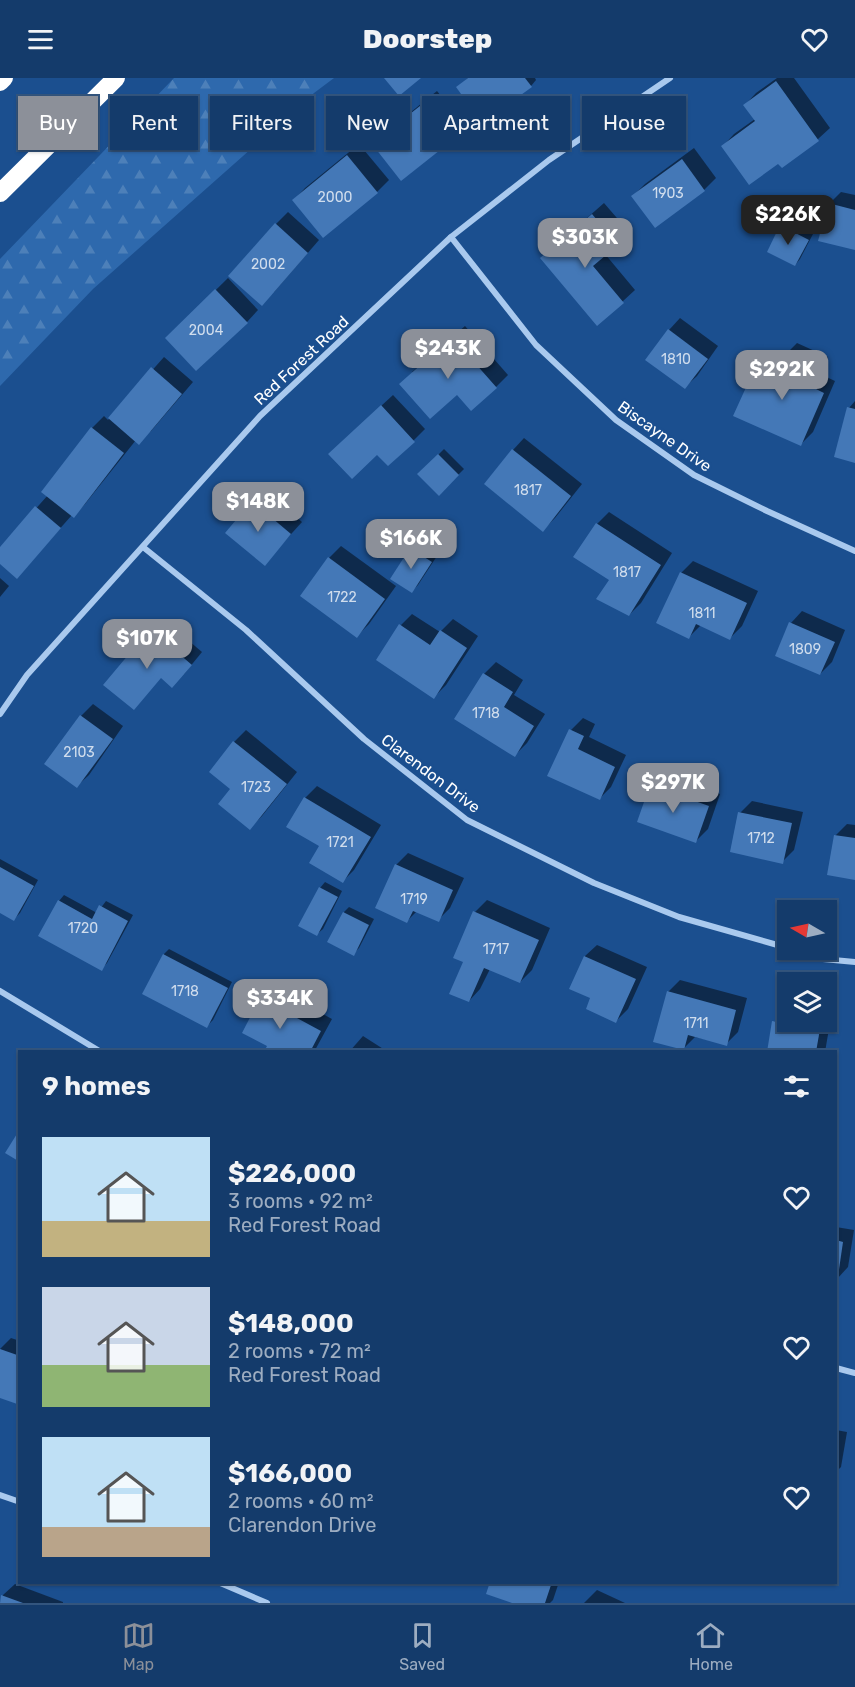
<!DOCTYPE html>
<meta charset="utf-8">
<style>
:root{--surface:#143b6b;--page:#1d4271;--text:#f1f3f6;--muted:#9dadc1;--line:#33557e;--accent:#8c9099}
body{margin:0;font-family:Rubik,sans-serif;background:var(--page);color:var(--text);height:100vh;display:flex;flex-direction:column;font-size:22px;white-space:nowrap}
*{box-sizing:border-box;margin:0}
p{font-size:20px;color:var(--muted)}
.icon{flex:none;width:33px;height:33px;fill:none;stroke:currentColor;stroke-width:2;stroke-linecap:round;stroke-linejoin:round}
.map{position:relative;flex:1;overflow:hidden}
.sheet{position:absolute;left:18px;top:972px;width:819px;height:534px;display:flex;flex-direction:column;background:var(--surface);border-radius:0px;box-shadow:0 2px 4px #0004,0 0 0 2px var(--line)}
.sheet>*{flex:none}
.banner{position:absolute;left:18px;top:18px;width:819px;height:54px;display:flex;gap:12px}
.needle{width:39px;rotate:279deg}
.buttons{position:absolute;left:777px;top:822px;display:grid;gap:12px}
.buttons a{display:grid;place-items:center;width:60px;height:60px;border-radius:0px;background:var(--surface);box-shadow:0 2px 4px #0004,0 0 0 2px var(--line);font-size:30px}
.price{position:absolute;translate:-50% -51px;padding:0 14px;border-radius:12px;background:var(--accent);color:#fff;font-size:20px;line-height:39px;filter:drop-shadow(0 2px 3px #0008)}
.price::after{content:'';position:absolute;left:50%;top:36px;width:18px;height:14px;margin-left:-9px;background:inherit;clip-path:polygon(0 0,100% 0,50% 100%)}
.price.on{background:#222;color:#fff}
ul{padding:0;list-style:none}
li{display:flex;align-items:center;gap:18px;height:150px;padding:0 24px}
li span{display:grid;place-items:center;flex:none;width:168px;height:120px;border-radius:0px;color:#555}
li>.icon{margin-inline-start:auto}
span .icon{width:72px;height:72px;fill:#fffc;stroke-width:1}
li b{font-size:26px}
h2{display:flex;justify-content:space-between;align-items:center;height:72px;padding:0 24px;font-size:26px}
.chip{padding:0 21px;border-radius:0px;background:var(--surface);box-shadow:0 2px 4px #0004,0 0 0 2px var(--line);font-size:21px;line-height:54px}
.chip.on{background:var(--accent);color:#fff}
header{display:flex;justify-content:space-between;align-items:center;height:78px;padding:0 24px;background:var(--surface);font-size:27px;font-weight:800}
.menu{display:flex;justify-content:space-around;align-items:center;height:84px;border-top:2px solid var(--line);background:var(--surface);font-size:16px;color:var(--muted)}
.menu a{display:grid;justify-items:center;gap:3px}
.menu .on{color:var(--accent)}
.map>svg:first-child{display:block}
</style>
<header><svg class="icon" aria-label="menu" viewBox="0 0 24 24"><path d="M4 6h16M4 12h16M4 18h16"/></svg>Doorstep<svg class="icon" aria-label="heart" viewBox="0 0 24 24"><path d="M12 20l-8-8c-3-5 5-10 8-4 3-6 11-1 8 4z"/></svg></header>
<div class="map">
<svg width="855" height="1525" viewBox="0 0 855 1525">
<defs>
<pattern id="forest-firs" width="22" height="20" patternUnits="userSpaceOnUse" patternTransform="scale(1.5)"><rect width="22" height="20" fill="#2e69ad"/><path d="M5 1l3.5 6h-7zM16 11l3.5 6h-7z" fill="#4d80b9"/></pattern>
</defs>
<rect width="100%" height="100%" fill="#1b4f8f"/>
<polygon fill="url(#forest-firs)" points="174,0 334,0 314,15 93,211 0,308 0,181"/>
<g fill="#0007">
<polygon points="468,0 535,0 536,2 531,8 458,9"/>
<polygon points="777,0 794,0 830,50 818,61 782,88 778,83 723,68 734,56 755,41 745,27 756,15"/>
<polygon points="437,13 465,48 453,60 401,101 374,66 386,54"/>
<polygon points="359,66 389,102 377,114 294,122 305,110"/>
<polygon points="694,70 716,100 704,112 633,118 645,106"/>
<polygon points="841,114 855,117 855,171 830,125"/>
<polygon points="604,125 629,154 605,176 635,212 598,246 554,169"/>
<polygon points="288,134 319,162 274,214 276,146"/>
<polygon points="787,142 813,156 800,181 795,187 769,173 782,148"/>
<polygon points="228,200 258,232 247,244 167,260"/>
<polygon points="680,240 718,268 697,298 685,309 669,252"/>
<polygon points="465,248 508,297 496,309 412,294"/>
<polygon points="797,265 828,279 820,296 835,303 813,354 801,366 754,295 766,283 779,289 785,277"/>
<polygon points="164,279 193,304 151,353 136,362 85,426 74,438 72,437 17,499 0,484 0,471 48,417 92,350 104,338 108,342"/>
<polygon points="393,317 425,351 413,363 377,375 342,364"/>
<polygon points="855,323 855,383 849,330"/>
<polygon points="524,360 582,406 555,440 543,452 513,372"/>
<polygon points="444,371 464,391 439,416 419,396"/>
<polygon points="265,412 302,444 264,486 227,455"/>
<polygon points="609,434 672,475 641,525 629,537 611,501 597,446"/>
<polygon points="417,465 437,478 418,507 412,513 392,500 412,470"/>
<polygon points="341,468 396,508 369,546 357,558 329,480"/>
<polygon points="693,483 758,513 742,548 730,560 701,547 689,559 681,495"/>
<polygon points="0,500 9,508 0,519"/>
<polygon points="802,533 845,552 832,584 820,596 791,545"/>
<polygon points="412,536 440,554 453,541 478,558 446,607 434,619 401,547"/>
<polygon points="163,541 202,574 184,596 151,552"/>
<polygon points="496,584 523,602 514,617 545,636 527,665 515,677 484,596"/>
<polygon points="93,626 123,648 89,697 77,708 81,638"/>
<polygon points="583,640 595,646 589,659 626,677 611,709 599,721 549,697 571,652"/>
<polygon points="246,652 297,694 262,738 250,750 232,711 211,694 234,664"/>
<polygon points="663,696 720,716 708,751 696,763 651,708"/>
<polygon points="317,708 381,747 354,792 342,804 321,768 288,748 305,720"/>
<polygon points="752,723 803,734 794,772 782,784 740,735"/>
<polygon points="847,746 855,747 855,801 835,758"/>
<polygon points="408,775 464,800 450,830 438,842 417,833 407,843 396,787"/>
<polygon points="0,781 38,802 20,835 14,841 0,833"/>
<polygon points="325,804 342,813 323,851 317,856 320,810"/>
<polygon points="64,817 97,835 106,823 133,837 107,885 101,891 59,823"/>
<polygon points="487,822 550,850 532,892 520,904 490,891 480,911 469,923 465,883 475,834"/>
<polygon points="349,829 374,841 359,870 353,876 344,834"/>
<polygon points="597,867 647,889 628,931 616,943 592,920 571,910 585,878"/>
<polygon points="169,871 232,904 213,942 207,948 144,915 164,876"/>
<polygon points="680,902 747,920 738,954 726,966 695,959 683,971 668,914"/>
<polygon points="273,909 332,941 314,974 266,974 269,968 261,921"/>
<polygon points="785,932 788,932 788,944 826,944 826,939 831,939 825,974 769,974 774,944"/>
<polygon points="363,958 388,974 349,974"/>
<polygon points="836,1149 854,1152 848,1189 837,1201"/>
<polygon points="11,1260 20,1263 20,1326 0,1319 0,1271"/>
<polygon points="836,1352 847,1354 841,1389 836,1394"/>
<polygon points="492,1504 559,1504 553,1522 550,1525 517,1525 488,1515"/>
<polygon points="15,1506 63,1524 63,1525 0,1525 3,1517"/>
<polygon points="597,1512 625,1525 584,1525"/>
</g>
<g fill="#4478b7">
<polygon points="384,0 421,0 399,18"/>
<polygon points="468,0 525,0 532,9 482,45 456,9"/>
<polygon points="776,3 819,63 782,90 778,86 749,107 721,68 755,43 743,27"/>
<polygon points="425,24 454,61 401,103 372,66"/>
<polygon points="347,77 378,115 323,160 292,122"/>
<polygon points="682,81 705,113 655,150 631,118"/>
<polygon points="828,125 855,132 855,172 818,163"/>
<polygon points="592,136 618,167 593,188 624,225 597,248 540,180"/>
<polygon points="275,145 308,175 262,228 228,198"/>
<polygon points="780,147 809,162 795,188 767,174"/>
<polygon points="215,211 248,245 196,293 165,260"/>
<polygon points="668,251 708,281 685,311 645,282"/>
<polygon points="452,259 497,310 471,333 457,317 430,341 399,306"/>
<polygon points="783,276 817,291 810,308 824,315 801,368 733,338 753,294 772,303"/>
<polygon points="151,289 182,316 139,367 108,340"/>
<polygon points="381,327 415,364 388,388 377,377 352,401 328,376"/>
<polygon points="847,329 855,331 855,385 834,379"/>
<polygon points="91,349 124,375 74,440 41,414"/>
<polygon points="512,371 571,418 543,454 484,406"/>
<polygon points="438,376 459,397 439,418 417,396"/>
<polygon points="252,423 291,456 265,488 225,455"/>
<polygon points="35,428 61,450 17,501 0,486 0,469"/>
<polygon points="596,445 661,487 629,538 596,521 609,502 573,479"/>
<polygon points="410,470 432,484 412,515 390,501"/>
<polygon points="328,479 385,521 357,560 300,518"/>
<polygon points="680,494 747,525 730,562 696,546 689,561 656,545"/>
<polygon points="789,544 835,564 820,597 775,578"/>
<polygon points="399,546 430,567 440,552 467,570 434,621 376,582"/>
<polygon points="150,551 192,587 172,610 161,600 134,632 103,607"/>
<polygon points="483,595 513,614 504,629 534,648 515,679 454,641"/>
<polygon points="80,637 113,661 77,710 44,686"/>
<polygon points="569,651 584,658 578,671 615,689 600,722 547,698"/>
<polygon points="233,663 287,706 250,752 218,726 230,711 209,694"/>
<polygon points="650,707 709,728 696,765 637,744"/>
<polygon points="304,719 371,759 343,805 309,785 319,768 286,749"/>
<polygon points="738,734 792,745 783,786 730,774"/>
<polygon points="834,757 855,760 855,802 827,797"/>
<polygon points="395,786 453,812 439,844 413,833 407,845 375,830"/>
<polygon points="0,789 34,808 14,843 0,835"/>
<polygon points="319,809 338,819 317,858 298,848"/>
<polygon points="58,822 92,841 99,827 128,843 102,893 38,858"/>
<polygon points="473,833 539,862 520,905 484,890 469,924 449,916 463,884 453,880"/>
<polygon points="343,834 369,847 354,878 327,864"/>
<polygon points="163,876 228,910 207,950 142,916"/>
<polygon points="584,878 636,901 616,945 586,931 590,920 569,911"/>
<polygon points="667,913 736,932 727,968 688,957 684,972 653,964"/>
<polygon points="260,920 321,953 310,974 264,974 267,968 242,955"/>
<polygon points="772,943 820,951 816,974 767,974"/>
<polygon points="20,1051 20,1084 5,1075"/>
<polygon points="836,1162 843,1164 837,1205 836,1205"/>
<polygon points="0,1271 20,1278 20,1327 0,1320"/>
<polygon points="490,1504 552,1504 545,1525 512,1525 486,1516"/>
<polygon points="1,1517 23,1525 0,1525"/>
</g>
<g fill="none" stroke-linecap="round" stroke-linejoin="round">
<g stroke="#a9c9ee" stroke-width="6">
<polyline points="451,159 536,267 616,342 694,397 767,433 855,473"/>
<polyline points="143,469 246,552 364,661 467,742 594,805 679,839 788,870"/>
<polyline points="0,636 27,597 260,338 451,159 549,82 670,0"/>
<polyline points="792,872 823,881 855,884"/>
<polyline points="0,913 101,974"/>
<polyline points="836,1290 855,1295"/>
<polyline points="0,1417 20,1424"/>
<polyline points="218,1504 267,1525"/>
</g>
<g stroke="#fff" stroke-width="18">
<polyline points="0,4 4,0"/>
<polyline points="0,115 116,0"/>
</g>
</g>
<g text-anchor="middle" stroke-width="5" stroke-linejoin="round" paint-order="stroke">
<g font-size="14" fill="#d0dded">
<text x="668" y="120">1903</text>
<text x="335" y="124">2000</text>
<text x="268" y="191">2002</text>
<text x="206" y="257">2004</text>
<text x="676" y="286">1810</text>
<text x="528" y="417">1817</text>
<text x="627" y="499">1817</text>
<text x="342" y="524">1722</text>
<text x="702" y="540">1811</text>
<text x="805" y="576">1809</text>
<text x="486" y="640">1718</text>
<text x="79" y="679">2103</text>
<text x="256" y="714">1723</text>
<text x="761" y="765">1712</text>
<text x="340" y="769">1721</text>
<text x="414" y="826">1719</text>
<text x="83" y="855">1720</text>
<text x="496" y="876">1717</text>
<text x="185" y="918">1718</text>
<text x="696" y="950">1711</text>
</g>
<g font-size="16" fill="#fff" stroke="#1b4f8f">
<text transform="translate(301 282) rotate(-43)" y="6">Red Forest Road</text>
<text transform="translate(665 358) rotate(35)" y="6">Biscayne Drive</text>
<text transform="translate(431 695) rotate(37)" y="6">Clarendon Drive</text>
</g>
</g>
</svg>
<div class="buttons">
<a><svg class="needle" viewBox="-14 -14 28 28"><path d="M0-13l5 13h-10z" fill="#e53935"/><path d="M0 13l5-13h-10z" fill="#9dadc1"/></svg></a>
<a><svg class="icon" aria-label="layers" viewBox="0 0 24 24"><path d="M12 4l9 5-9 5-9-5zM3 14l9 5 9-5"/></svg></a>
</div>
<b class="price on" style="left:788px;top:168px">$226K</b>
<b class="price" style="left:585px;top:191px">$303K</b>
<b class="price" style="left:448px;top:302px">$243K</b>
<b class="price" style="left:782px;top:323px">$292K</b>
<b class="price" style="left:258px;top:455px">$148K</b>
<b class="price" style="left:411px;top:492px">$166K</b>
<b class="price" style="left:147px;top:592px">$107K</b>
<b class="price" style="left:673px;top:736px">$297K</b>
<b class="price" style="left:280px;top:952px">$334K</b>
<div class="banner">
<a class="chip on">Buy</a>
<a class="chip">Rent</a>
<a class="chip">Filters</a>
<a class="chip">New</a>
<a class="chip">Apartment</a>
<a class="chip">House</a>
</div>
<section class="sheet">
<h2>9 homes<svg class="icon" aria-label="filters" viewBox="0 0 24 24"><path d="M4 7h16M4 17h16"/><circle cx="9" cy="7" r="2"/><circle cx="15" cy="17" r="2"/></svg></h2>
<ul>
<li><span style="background:linear-gradient(#bfe0f5 70%,#c2b280 0)"><svg class="icon" aria-label="home" viewBox="0 0 24 24"><path d="M3 11l9-7 9 7M6 9v11h12V9"/></svg></span><div><b>$226,000</b><p>3 rooms · 92 m²</p><p>Red Forest Road</p></div><svg class="icon" aria-label="heart" viewBox="0 0 24 24"><path d="M12 20l-8-8c-3-5 5-10 8-4 3-6 11-1 8 4z"/></svg></li>
<li><span style="background:linear-gradient(#c9d6e8 65%,#8fb573 0)"><svg class="icon" aria-label="home" viewBox="0 0 24 24"><path d="M3 11l9-7 9 7M6 9v11h12V9"/></svg></span><div><b>$148,000</b><p>2 rooms · 72 m²</p><p>Red Forest Road</p></div><svg class="icon" aria-label="heart" viewBox="0 0 24 24"><path d="M12 20l-8-8c-3-5 5-10 8-4 3-6 11-1 8 4z"/></svg></li>
<li><span style="background:linear-gradient(#bfe0f5 75%,#b9a48a 0)"><svg class="icon" aria-label="home" viewBox="0 0 24 24"><path d="M3 11l9-7 9 7M6 9v11h12V9"/></svg></span><div><b>$166,000</b><p>2 rooms · 60 m²</p><p>Clarendon Drive</p></div><svg class="icon" aria-label="heart" viewBox="0 0 24 24"><path d="M12 20l-8-8c-3-5 5-10 8-4 3-6 11-1 8 4z"/></svg></li>
</ul>
</section>
</div>
<nav class="menu">
<a class="on"><svg class="icon" aria-label="map" viewBox="0 0 24 24"><path d="M3 6l6-2 6 2 6-2v14l-6 2-6-2-6 2zM9 4v14M15 6v14"/></svg>Map</a>
<a><svg class="icon" aria-label="saved" viewBox="0 0 24 24"><path d="M7 4h10v16l-5-4-5 4z"/></svg>Saved</a>
<a><svg class="icon" aria-label="home" viewBox="0 0 24 24"><path d="M3 11l9-7 9 7M6 9v11h12V9"/></svg>Home</a>
</nav>
